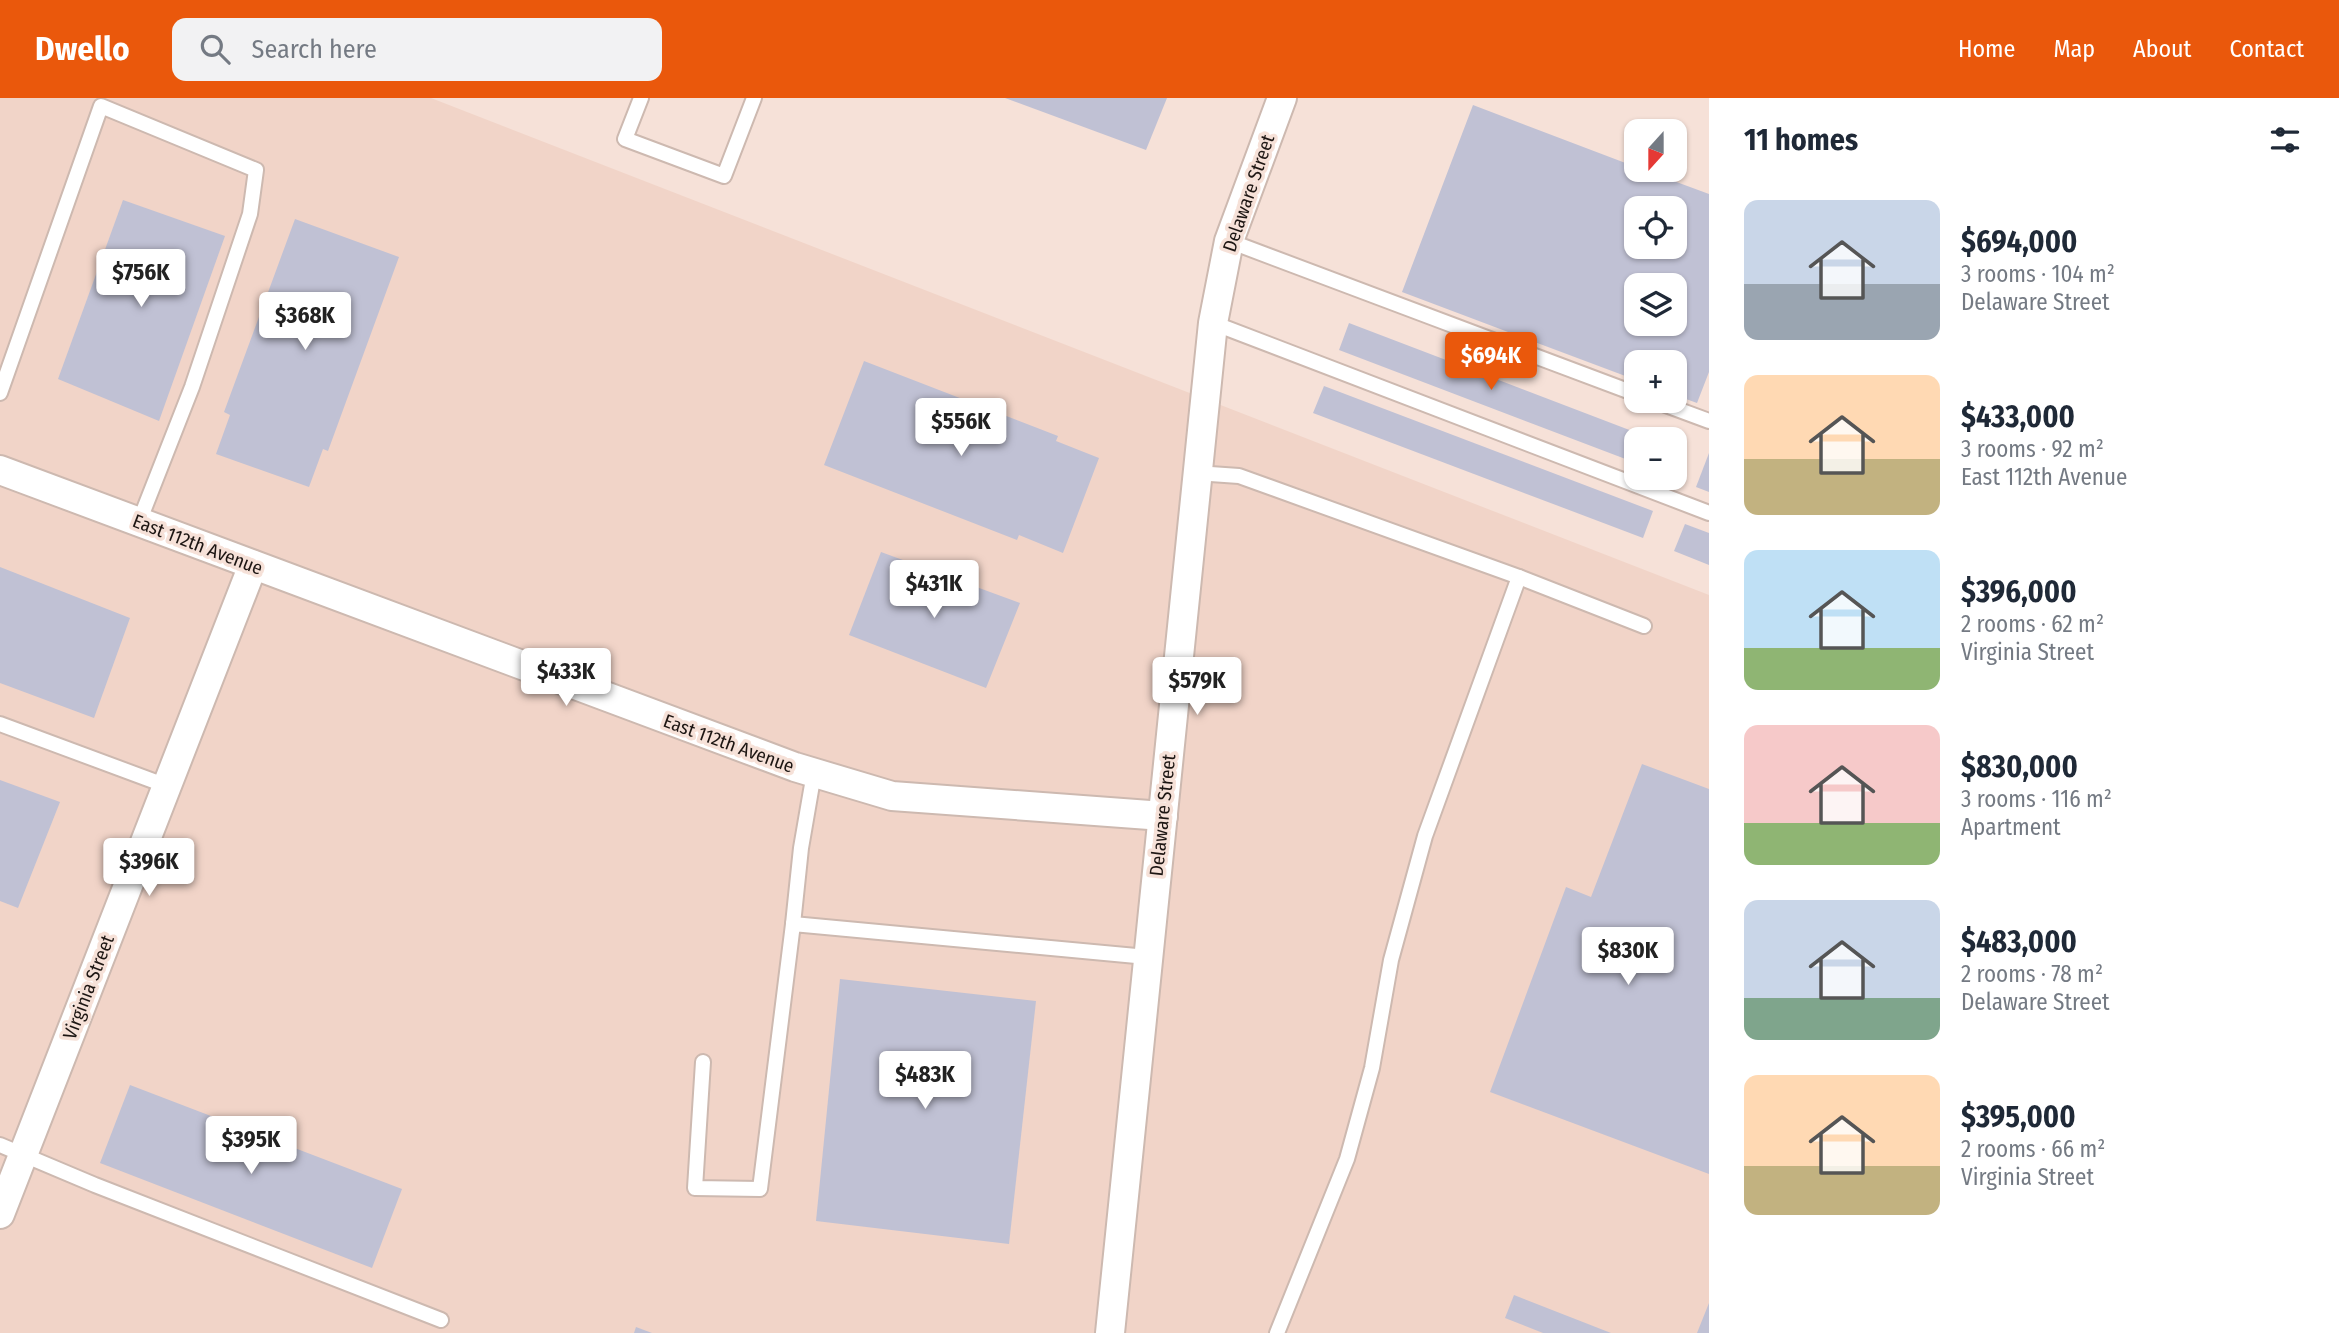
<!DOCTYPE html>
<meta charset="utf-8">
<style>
:root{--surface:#fff;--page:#f2f2f3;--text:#1f2937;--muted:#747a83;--accent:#ea580c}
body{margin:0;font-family:"Fira Sans Condensed",sans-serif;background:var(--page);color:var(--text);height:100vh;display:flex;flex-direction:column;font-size:26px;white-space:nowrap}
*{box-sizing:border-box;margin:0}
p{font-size:23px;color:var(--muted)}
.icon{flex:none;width:38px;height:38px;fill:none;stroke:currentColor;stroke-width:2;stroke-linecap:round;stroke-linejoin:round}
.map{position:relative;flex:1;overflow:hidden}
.side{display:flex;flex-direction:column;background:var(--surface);width:630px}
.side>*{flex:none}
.needle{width:46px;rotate:201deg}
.fabs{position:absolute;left:1624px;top:21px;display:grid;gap:14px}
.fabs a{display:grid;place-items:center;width:63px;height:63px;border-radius:14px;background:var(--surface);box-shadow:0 2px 5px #0004;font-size:35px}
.price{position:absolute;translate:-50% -60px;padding:0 16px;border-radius:7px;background:#fff;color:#222;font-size:23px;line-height:46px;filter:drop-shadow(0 2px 4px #0008)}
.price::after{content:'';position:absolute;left:50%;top:42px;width:21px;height:16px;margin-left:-10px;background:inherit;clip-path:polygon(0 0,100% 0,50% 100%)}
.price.selected{background:var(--accent);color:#fff}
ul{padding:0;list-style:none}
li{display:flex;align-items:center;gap:21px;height:175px;padding:0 35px}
li span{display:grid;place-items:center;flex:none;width:196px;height:140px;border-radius:14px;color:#555}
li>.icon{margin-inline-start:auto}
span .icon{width:84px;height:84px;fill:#fffc;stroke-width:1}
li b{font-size:30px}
h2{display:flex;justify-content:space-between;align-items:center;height:84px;padding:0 35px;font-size:30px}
header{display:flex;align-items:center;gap:42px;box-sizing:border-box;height:98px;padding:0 35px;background:var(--accent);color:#fff}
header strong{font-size:33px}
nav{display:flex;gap:38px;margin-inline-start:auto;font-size:24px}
.search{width:490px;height:63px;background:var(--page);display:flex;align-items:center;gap:18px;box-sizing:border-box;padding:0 24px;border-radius:14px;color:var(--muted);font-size:26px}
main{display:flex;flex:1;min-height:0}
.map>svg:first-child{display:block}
</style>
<header>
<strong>Dwello</strong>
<div class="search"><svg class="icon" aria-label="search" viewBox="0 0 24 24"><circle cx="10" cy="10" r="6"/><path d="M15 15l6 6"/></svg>Search here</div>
<nav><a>Home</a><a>Map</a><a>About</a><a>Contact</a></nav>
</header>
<main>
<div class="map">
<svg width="1709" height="1235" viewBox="0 0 1709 1235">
<rect width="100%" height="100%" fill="#f6e1d8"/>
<polygon fill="#f1d4c8" points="0,0 431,0 1709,497 1709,1235 0,1235"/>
<g fill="#c0c1d4" fill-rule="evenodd">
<polygon points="1005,0 1167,0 1146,52"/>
<path d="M1473,7L1636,69V72H1644L1709,96V274L1697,305L1675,297V264H1636V282L1402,194ZM1636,110H1675V149H1636ZM1636,187H1675V226H1636Z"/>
<polygon points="123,102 225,138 159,323 58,281"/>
<polygon points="295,121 399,159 328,353 323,351 309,389 216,356 230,317 224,314"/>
<polygon points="1349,225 1653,341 1636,341 1636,365 1339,252"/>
<polygon points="864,263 1058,338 1056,343 1099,360 1063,455 1019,437 1017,442 824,367"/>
<polygon points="1324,288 1653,413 1643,440 1313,315"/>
<polygon points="1709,355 1709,394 1696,389"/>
<polygon points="1685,426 1709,435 1709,467 1674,453"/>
<polygon points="881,454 1020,505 986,590 849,537"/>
<polygon points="0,469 130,520 94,620 0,585"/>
<polygon points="1642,666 1709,691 1709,1076 1490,994 1566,789 1591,799"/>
<polygon points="0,682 60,704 18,810 0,803"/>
<polygon points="840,881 1036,903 1009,1146 816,1123"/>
<polygon points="130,987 402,1091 372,1170 100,1065"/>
<polygon points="1514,1197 1611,1235 1543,1235 1505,1220"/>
<polygon points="1709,1205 1709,1235 1697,1235"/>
<polygon points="636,1229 652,1235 634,1235"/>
</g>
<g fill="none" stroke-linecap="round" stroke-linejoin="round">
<g stroke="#cdb9b0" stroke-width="18">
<g id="service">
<polyline points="641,0 625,41 724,78 754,0"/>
<polyline points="1229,143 1636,296"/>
<polyline points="1213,225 1709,415"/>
<polyline points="0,295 101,8 256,72 250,116 192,289 139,424"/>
<polyline points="1655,303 1709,323"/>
<polyline points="1196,375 1239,378 1519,479 1644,528"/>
<polyline points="0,626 167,688"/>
<polyline points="793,826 801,750 814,675"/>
<polyline points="703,964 695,1090 760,1091 793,826 1147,859"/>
<polyline points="0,1047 95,1087 441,1222"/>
<polyline points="1277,1235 1347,1061 1372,970 1391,862 1425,738 1519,479"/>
</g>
</g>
<g stroke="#cdb9b0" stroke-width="32">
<g id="minor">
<polyline points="0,372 795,669 892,698 1163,718"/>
<polyline points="0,1116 253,467"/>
<polyline points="1110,1235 1213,225 1229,143 1282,0"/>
</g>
</g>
<use href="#service" stroke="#fff" stroke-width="14"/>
<use href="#minor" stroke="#fff" stroke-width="28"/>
</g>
<g text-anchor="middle" stroke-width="7" stroke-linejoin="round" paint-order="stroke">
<g font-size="19" fill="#1d1613" stroke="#f6e1d8">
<text transform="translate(1248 95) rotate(-71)" y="7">Delaware Street</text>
<text transform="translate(198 446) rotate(21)" y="7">East 112th Avenue</text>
<text transform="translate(729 645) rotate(20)" y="7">East 112th Avenue</text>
<text transform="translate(1162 717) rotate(-84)" y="7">Delaware Street</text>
<text transform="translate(88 889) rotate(-69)" y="7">Virginia Street</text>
</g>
</g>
</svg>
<div class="fabs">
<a><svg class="needle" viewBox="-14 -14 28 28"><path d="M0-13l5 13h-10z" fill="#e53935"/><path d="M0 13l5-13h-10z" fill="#747a83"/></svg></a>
<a><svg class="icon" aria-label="locate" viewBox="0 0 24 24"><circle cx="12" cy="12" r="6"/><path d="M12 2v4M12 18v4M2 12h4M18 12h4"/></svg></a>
<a><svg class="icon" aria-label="layers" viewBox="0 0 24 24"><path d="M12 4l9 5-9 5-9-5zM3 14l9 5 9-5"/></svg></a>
<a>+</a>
<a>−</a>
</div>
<b class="price" style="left:141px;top:211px">$756K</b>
<b class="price" style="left:305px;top:254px">$368K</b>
<b class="price selected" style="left:1491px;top:294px">$694K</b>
<b class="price" style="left:961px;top:360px">$556K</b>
<b class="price" style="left:934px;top:522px">$431K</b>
<b class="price" style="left:566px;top:610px">$433K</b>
<b class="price" style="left:1197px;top:619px">$579K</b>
<b class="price" style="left:149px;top:800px">$396K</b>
<b class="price" style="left:1628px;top:889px">$830K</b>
<b class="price" style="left:925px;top:1013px">$483K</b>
<b class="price" style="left:251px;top:1078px">$395K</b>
</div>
<section class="side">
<h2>11 homes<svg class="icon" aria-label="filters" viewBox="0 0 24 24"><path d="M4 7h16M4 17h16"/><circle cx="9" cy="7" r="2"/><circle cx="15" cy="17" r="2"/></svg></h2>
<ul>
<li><span style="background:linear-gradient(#c9d6e8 60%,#9aa5b1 0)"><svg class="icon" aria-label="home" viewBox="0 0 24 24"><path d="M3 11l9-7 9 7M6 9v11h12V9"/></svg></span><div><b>$694,000</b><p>3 rooms · 104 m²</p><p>Delaware Street</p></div></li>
<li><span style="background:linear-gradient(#ffd9b3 60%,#c2b280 0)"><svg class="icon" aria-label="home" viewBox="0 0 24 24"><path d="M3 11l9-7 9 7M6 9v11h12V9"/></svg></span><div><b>$433,000</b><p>3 rooms · 92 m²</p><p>East 112th Avenue</p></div></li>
<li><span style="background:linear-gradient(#bfe0f5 70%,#8fb573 0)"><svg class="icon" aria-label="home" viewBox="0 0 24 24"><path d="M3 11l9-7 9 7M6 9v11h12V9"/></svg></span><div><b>$396,000</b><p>2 rooms · 62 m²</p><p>Virginia Street</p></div></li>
<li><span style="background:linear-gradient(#f6c9c9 70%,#8fb573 0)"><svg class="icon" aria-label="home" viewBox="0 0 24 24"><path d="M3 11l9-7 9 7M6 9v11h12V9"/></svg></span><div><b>$830,000</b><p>3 rooms · 116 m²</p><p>Apartment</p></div></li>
<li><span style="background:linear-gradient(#c9d6e8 70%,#7fa58c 0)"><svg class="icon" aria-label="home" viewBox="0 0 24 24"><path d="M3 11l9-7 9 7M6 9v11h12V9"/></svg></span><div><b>$483,000</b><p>2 rooms · 78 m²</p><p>Delaware Street</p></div></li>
<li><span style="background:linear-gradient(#ffd9b3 65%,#c2b280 0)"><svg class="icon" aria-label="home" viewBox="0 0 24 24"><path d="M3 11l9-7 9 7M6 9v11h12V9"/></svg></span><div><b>$395,000</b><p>2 rooms · 66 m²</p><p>Virginia Street</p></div></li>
</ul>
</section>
</main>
